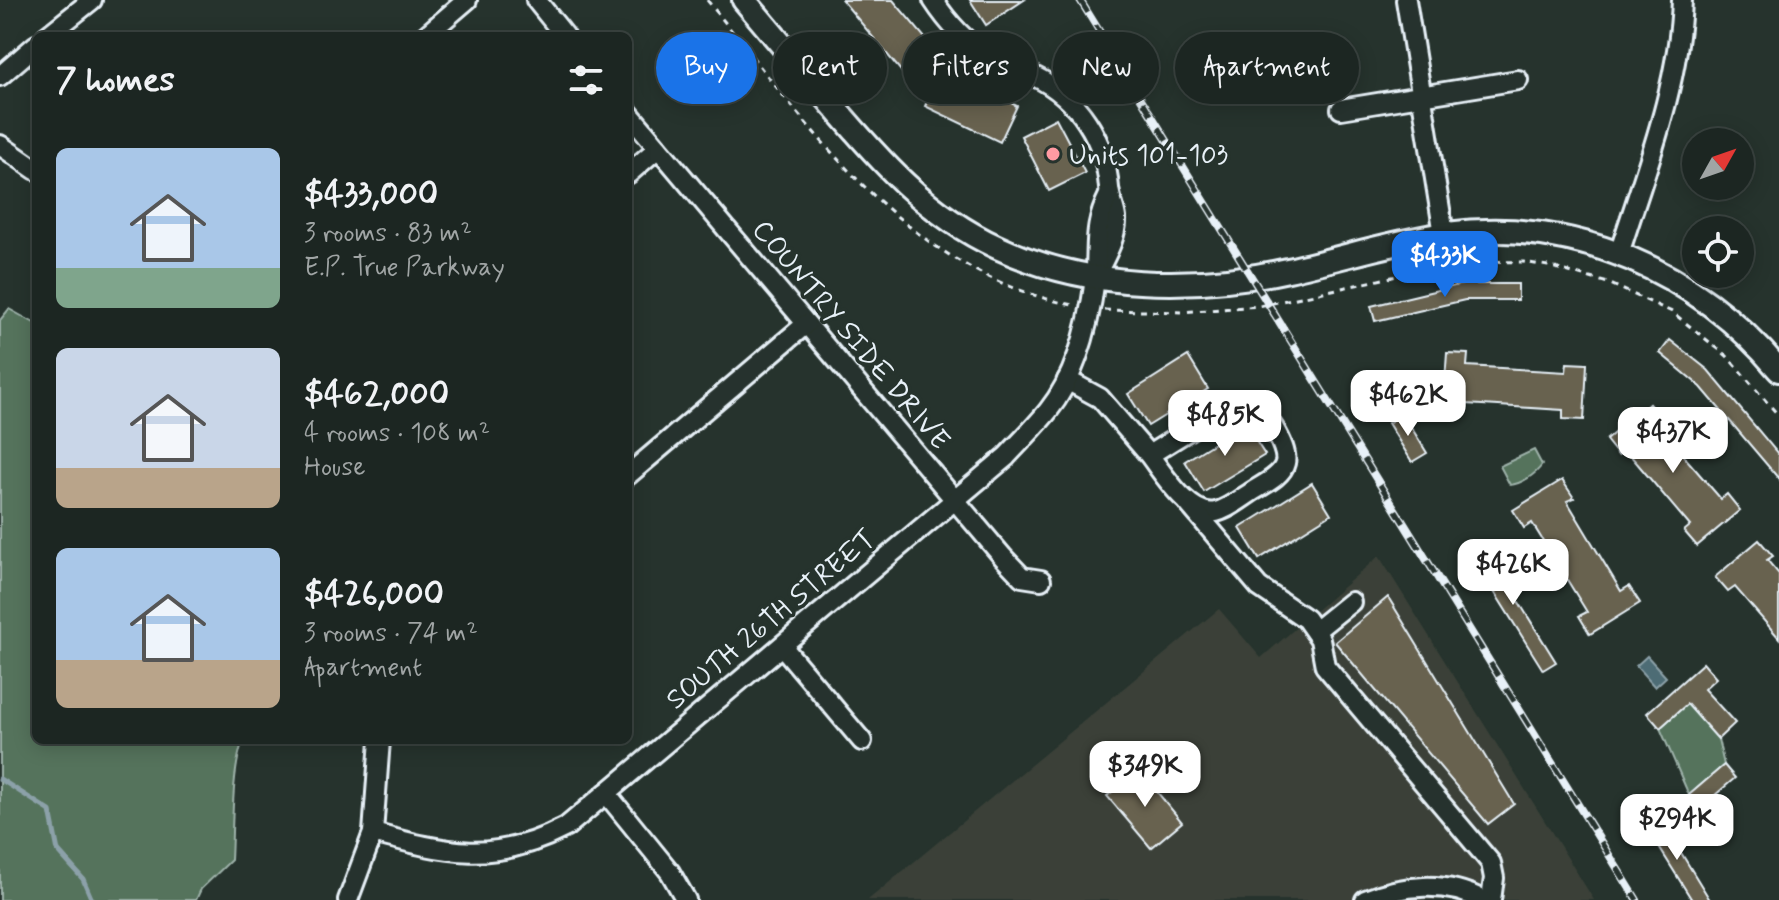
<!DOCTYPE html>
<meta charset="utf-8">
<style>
:root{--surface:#1c2622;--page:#29322f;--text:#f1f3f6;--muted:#a0a5a5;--line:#3a4340;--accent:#1a73e8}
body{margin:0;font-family:Mynerve,sans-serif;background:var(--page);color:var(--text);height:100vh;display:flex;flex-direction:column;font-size:30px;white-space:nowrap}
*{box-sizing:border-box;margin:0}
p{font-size:26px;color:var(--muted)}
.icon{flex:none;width:44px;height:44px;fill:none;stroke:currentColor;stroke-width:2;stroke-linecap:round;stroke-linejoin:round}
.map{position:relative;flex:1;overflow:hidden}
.side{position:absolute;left:32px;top:32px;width:600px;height:712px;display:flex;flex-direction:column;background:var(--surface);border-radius:12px;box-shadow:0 4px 20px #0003,0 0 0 2px var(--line)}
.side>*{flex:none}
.top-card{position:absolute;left:656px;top:32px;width:760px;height:72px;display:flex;gap:16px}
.needle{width:52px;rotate:50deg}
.controls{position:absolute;left:1682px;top:128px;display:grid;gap:16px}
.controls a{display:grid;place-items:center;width:72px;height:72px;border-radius:50%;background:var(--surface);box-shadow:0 4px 20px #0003,0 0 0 2px var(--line);font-size:40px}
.price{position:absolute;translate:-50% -68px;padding:0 18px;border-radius:16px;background:#fff;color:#222;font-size:26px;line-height:52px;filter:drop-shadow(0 2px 4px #0008)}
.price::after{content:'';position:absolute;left:50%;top:48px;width:24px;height:18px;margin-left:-12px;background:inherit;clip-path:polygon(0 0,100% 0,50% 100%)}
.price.selected{background:var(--accent);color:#fff}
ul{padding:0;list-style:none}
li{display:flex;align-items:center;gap:24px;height:200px;padding:0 24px}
li span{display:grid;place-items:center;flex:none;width:224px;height:160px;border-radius:12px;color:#555}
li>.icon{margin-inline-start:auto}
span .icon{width:96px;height:96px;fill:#fffc;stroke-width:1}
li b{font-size:34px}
h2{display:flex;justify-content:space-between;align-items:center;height:96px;padding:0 24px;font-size:34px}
.pill{padding:0 28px;border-radius:36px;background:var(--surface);box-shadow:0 4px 20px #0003,0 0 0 2px var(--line);font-size:28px;line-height:72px}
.pill.selected{background:var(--accent);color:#fff}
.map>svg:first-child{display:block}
</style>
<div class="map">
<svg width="1779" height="900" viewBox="0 0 1779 900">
<rect width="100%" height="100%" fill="#26332d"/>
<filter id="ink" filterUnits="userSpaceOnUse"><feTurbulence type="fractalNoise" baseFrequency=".0125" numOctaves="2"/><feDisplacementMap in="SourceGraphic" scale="16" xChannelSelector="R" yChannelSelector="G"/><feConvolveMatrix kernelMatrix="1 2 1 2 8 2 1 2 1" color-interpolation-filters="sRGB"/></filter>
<g filter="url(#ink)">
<polygon fill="#3a4138" points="1379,556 1594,900 868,900 1219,609 1261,658"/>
<g fill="#54735c" stroke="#9eb2aa" stroke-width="2">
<path d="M9,309L36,324V740H243C231,774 233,824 231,860L201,889L196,900H0V320Z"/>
<path d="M1534,450L1542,465C1535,475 1521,484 1510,485L1500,466Z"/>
<polygon points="1687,704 1718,739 1724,765 1689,795 1660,728"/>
</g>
<polygon fill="#4e6c74" stroke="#8ca1a9" stroke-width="2" points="1647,656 1666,677 1655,687 1636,666"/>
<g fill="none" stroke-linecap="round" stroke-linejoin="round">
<polyline stroke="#8ca1a9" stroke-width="5" points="0,779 50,811 58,851 83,879 92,900"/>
</g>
<g fill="#676250" stroke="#e8f1f8" stroke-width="2">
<polygon points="842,0 893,0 937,52 906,77"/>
<polygon points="970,0 1024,0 986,25"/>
<polygon points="942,69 1017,106 1000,142 925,106"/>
<polygon points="1056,118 1085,173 1049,191 1021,136"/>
<polygon points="1463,284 1518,284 1518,300 1465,300 1375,321 1371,306"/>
<polygon points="1670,340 1708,370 1779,455 1779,479 1701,387 1660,353"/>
<polygon points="1447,353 1468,354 1467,366 1566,372 1567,363 1587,364 1584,420 1563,419 1563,410 1466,404 1465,412 1443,410"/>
<polygon points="1188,356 1208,389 1148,426 1128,394"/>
<polygon points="1649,404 1662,419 1656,424 1721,499 1727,494 1740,510 1697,546 1684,531 1690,526 1625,449 1618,455 1606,440"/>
<polygon points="1403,414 1427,453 1412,462 1388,423"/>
<polygon points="1245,424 1265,455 1204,492 1185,461"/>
<polygon points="1562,480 1574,498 1567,501 1621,591 1629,586 1640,603 1590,634 1579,616 1587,612 1532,523 1524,528 1513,510"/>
<polygon points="1312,483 1331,514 1259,559 1240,528"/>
<polygon points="1759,540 1773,556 1767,560 1779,574 1779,638 1735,587 1728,592 1715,577"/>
<polygon points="1483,544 1556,662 1543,670 1470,553"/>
<polygon points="1388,597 1514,804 1488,824 1335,642"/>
<polygon points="1703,663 1716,678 1704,689 1735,723 1718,739 1687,704 1660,728 1647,713"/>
<polygon points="1724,765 1735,778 1700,808 1689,795"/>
<polygon points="1139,770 1182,822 1151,848 1107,796"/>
<polygon points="1661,820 1710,900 1692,900 1647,828"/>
</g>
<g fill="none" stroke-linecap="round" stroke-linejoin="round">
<g stroke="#e8f1f8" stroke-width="24">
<g id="minor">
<polyline points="536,0 565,36"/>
<path d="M933,0C948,23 965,42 989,57C1003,65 1019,69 1034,76C1079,98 1105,139 1109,188C1110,199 1115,208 1116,218C1117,236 1106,255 1098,271"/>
<polyline points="1406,0 1444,234"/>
<polyline points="47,36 92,0"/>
<polyline points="425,36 467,0"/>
<polyline points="0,76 36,45"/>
<polyline points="1341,109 1518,80"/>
<polyline points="628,112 1003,557 1022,577 1041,580"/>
<polyline points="0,145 36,170"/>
<polyline points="628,174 658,148"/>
<path d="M1619,254C1645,171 1679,87 1682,0"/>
<path d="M1067,380L1100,398L1149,455L1226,407C1233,403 1240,399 1249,402C1264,407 1289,448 1285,463C1282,476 1264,484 1253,491C1242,498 1229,509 1216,512C1190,518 1163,473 1149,455"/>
<polyline points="628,475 806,324"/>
<polyline points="1188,503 1259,587 1306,619 1320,639 1325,666 1491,863 1494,878 1491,900"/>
<polyline points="1315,631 1351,602"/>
<polyline points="782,646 862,741"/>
<polyline points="606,793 670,872 686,900"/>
<path d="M373,833C448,853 493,865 566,827L1006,457C1020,442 1035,427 1048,411C1077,375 1089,325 1095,279C1099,245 1092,229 1109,195"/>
<polyline points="348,900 373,833 380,740"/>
<path d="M1365,900C1402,885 1446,880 1482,900"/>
</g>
</g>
<g stroke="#e8f1f8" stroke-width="28">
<path id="major" d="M744,0C773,34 801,68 830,102C879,160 927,215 997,247C1087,289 1192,291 1288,270C1340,259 1394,241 1447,234C1576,217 1697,272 1779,370"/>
</g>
<g stroke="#e8f1f8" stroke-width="3" stroke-dasharray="6 6" stroke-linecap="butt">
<path d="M707,0C808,124 904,272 1073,305"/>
<polyline points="1104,310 1182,312 1259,306 1466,261 1523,262 1548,266 1608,283 1672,312 1727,356 1779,416"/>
</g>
<use href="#minor" stroke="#26332d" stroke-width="18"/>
<use href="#major" stroke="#26332d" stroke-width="22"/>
<g stroke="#e8f1f8" stroke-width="8">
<polyline id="rail" points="1080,0 1637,900"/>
</g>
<use href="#rail" stroke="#26332d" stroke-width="5" stroke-dasharray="15" stroke-linecap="butt"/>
</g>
</g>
<circle fill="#ff9aa2" stroke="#26332d" stroke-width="3" cx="1053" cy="154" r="8"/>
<g text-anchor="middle" stroke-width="7" stroke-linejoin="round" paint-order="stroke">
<g font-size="28" fill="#e8f1f8" stroke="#26332d" text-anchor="start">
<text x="1069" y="164">Units 101-103</text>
</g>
<g font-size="28" fill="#e8f1f8" stroke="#26332d">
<text transform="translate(852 334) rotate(50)" y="10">COUNTRY SIDE DRIVE</text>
<text transform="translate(770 618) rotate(-40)" y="10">SOUTH 26TH STREET</text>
</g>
</g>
</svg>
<div class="controls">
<a><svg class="needle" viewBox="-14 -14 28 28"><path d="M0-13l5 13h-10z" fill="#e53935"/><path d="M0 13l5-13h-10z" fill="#a0a5a5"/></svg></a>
<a><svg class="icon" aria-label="locate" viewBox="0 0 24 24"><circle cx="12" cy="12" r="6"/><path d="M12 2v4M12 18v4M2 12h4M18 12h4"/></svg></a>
</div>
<b class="price selected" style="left:1445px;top:299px">$433K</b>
<b class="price" style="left:1408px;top:438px">$462K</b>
<b class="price" style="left:1225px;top:458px">$485K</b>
<b class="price" style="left:1673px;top:475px">$437K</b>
<b class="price" style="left:1513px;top:607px">$426K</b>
<b class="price" style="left:1145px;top:809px">$349K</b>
<b class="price" style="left:1677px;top:862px">$294K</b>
<div class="top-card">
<a class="pill selected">Buy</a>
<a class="pill">Rent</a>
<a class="pill">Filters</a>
<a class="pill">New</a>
<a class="pill">Apartment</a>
</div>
<section class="side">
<h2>7 homes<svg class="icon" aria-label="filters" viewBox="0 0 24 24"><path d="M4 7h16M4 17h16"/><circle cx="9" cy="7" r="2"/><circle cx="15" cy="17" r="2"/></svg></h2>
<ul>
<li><span style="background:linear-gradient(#a9c7e8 75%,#7fa58c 0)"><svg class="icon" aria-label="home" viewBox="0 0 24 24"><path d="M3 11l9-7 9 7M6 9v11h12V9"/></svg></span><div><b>$433,000</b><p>3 rooms · 83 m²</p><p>E.P. True Parkway</p></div></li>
<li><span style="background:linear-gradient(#c9d6e8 75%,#b9a48a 0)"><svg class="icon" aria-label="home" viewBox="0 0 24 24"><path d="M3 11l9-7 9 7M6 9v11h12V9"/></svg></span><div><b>$462,000</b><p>4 rooms · 108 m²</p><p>House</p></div></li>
<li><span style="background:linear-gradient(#a9c7e8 70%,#b9a48a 0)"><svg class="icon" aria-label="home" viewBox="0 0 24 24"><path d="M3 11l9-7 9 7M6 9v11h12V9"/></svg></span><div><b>$426,000</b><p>3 rooms · 74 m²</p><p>Apartment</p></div></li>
</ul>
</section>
</div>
